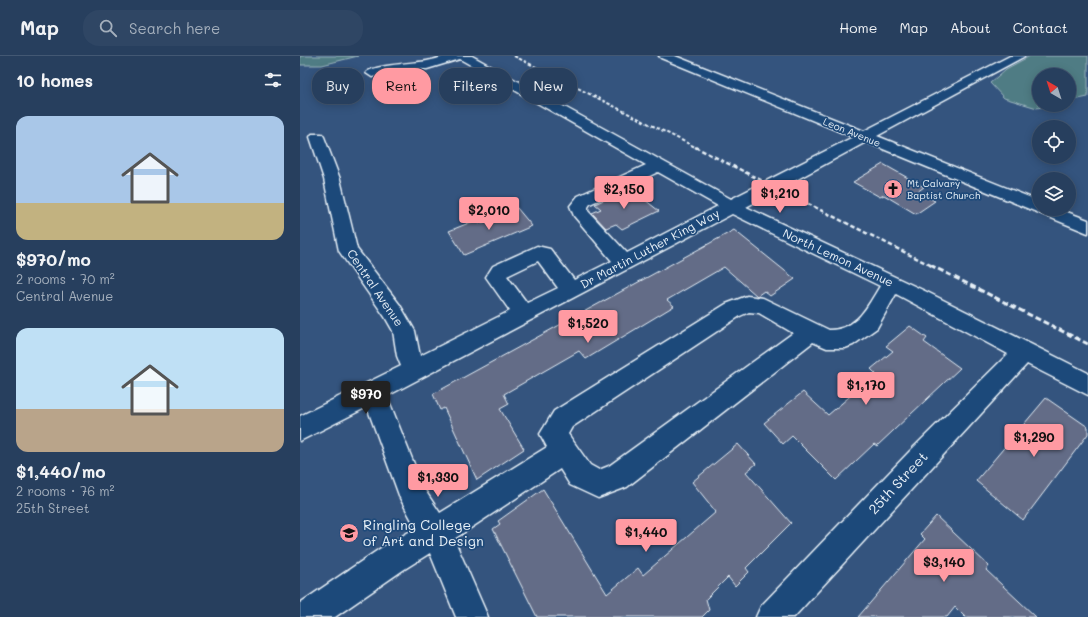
<!DOCTYPE html>
<meta charset="utf-8">
<style>
:root{--surface:#273f5e;--page:#2f4664;--text:#f1f3f6;--muted:#a4afbc;--line:#435873;--accent:#ff9aa2}
body{margin:0;font-family:Mali,sans-serif;background:var(--page);color:var(--text);height:100vh;display:flex;flex-direction:column;font-size:15px;white-space:nowrap}
*{box-sizing:border-box;margin:0}
p{font-size:13px;color:var(--muted)}
.icon{flex:none;width:22px;height:22px;fill:none;stroke:currentColor;stroke-width:2;stroke-linecap:round;stroke-linejoin:round}
.map{position:relative;flex:1;overflow:hidden}
.sheet{display:flex;flex-direction:column;background:var(--surface);width:300px}
.sheet>*{flex:none}
.banner{position:absolute;left:12px;top:12px;width:380px;height:36px;display:flex;gap:8px}
.needle{width:26px;rotate:321deg}
.controls{position:absolute;left:732px;top:12px;display:grid;gap:8px}
.controls a{display:grid;place-items:center;width:44px;height:44px;border-radius:50%;background:var(--surface);box-shadow:0 2px 10px #0003,0 0 0 1px var(--line);font-size:20px}
.price{position:absolute;translate:-50% -34px;padding:0 9px;border-radius:4px;background:var(--accent);color:#111;font-size:13px;line-height:26px;filter:drop-shadow(0 1px 2px #0008)}
.price::after{content:'';position:absolute;left:50%;top:24px;width:12px;height:9px;margin-left:-6px;background:inherit;clip-path:polygon(0 0,100% 0,50% 100%)}
.price.active{background:#222;color:#fff}
ul{padding:0;list-style:none}
li{display:grid;align-content:center;gap:8px;height:212px;padding:0 16px}
li span{display:grid;place-items:center;height:124px;border-radius:12px;color:#555}
li>.icon{margin-inline-start:auto}
span .icon{width:72px;height:72px;fill:#fffc;stroke-width:1}
li b{font-size:17px}
h2{display:flex;justify-content:space-between;align-items:center;height:48px;padding:0 16px;font-size:17px}
.tag{padding:0 14px;border-radius:16px;background:var(--surface);box-shadow:0 2px 10px #0003,0 0 0 1px var(--line);font-size:14px;line-height:36px}
.tag.active{background:var(--accent);color:#111}
header{display:flex;align-items:center;gap:24px;box-sizing:border-box;height:56px;padding:0 20px;background:var(--surface);border-bottom:1px solid var(--line)}
header strong{font-size:19px}
nav{display:flex;gap:22px;margin-inline-start:auto;font-size:14px}
.search{width:280px;height:36px;background:var(--page);display:flex;align-items:center;gap:10px;box-sizing:border-box;padding:0 14px;border-radius:16px;color:var(--muted);font-size:15px}
main{display:flex;flex:1;min-height:0}
.map>svg:first-child{display:block}
</style>
<header>
<strong>Map</strong>
<div class="search"><svg class="icon" aria-label="search" viewBox="0 0 24 24"><circle cx="10" cy="10" r="6"/><path d="M15 15l6 6"/></svg>Search here</div>
<nav><a>Home</a><a>Map</a><a>About</a><a>Contact</a></nav>
</header>
<main>
<section class="sheet">
<h2>10 homes<svg class="icon" aria-label="filters" viewBox="0 0 24 24"><path d="M4 7h16M4 17h16"/><circle cx="9" cy="7" r="2"/><circle cx="15" cy="17" r="2"/></svg></h2>
<ul>
<li><span style="background:linear-gradient(#a9c7e8 70%,#c2b280 0)"><svg class="icon" aria-label="home" viewBox="0 0 24 24"><path d="M3 11l9-7 9 7M6 9v11h12V9"/></svg></span><div><b>$970/mo</b><p>2 rooms · 70 m²</p><p>Central Avenue</p></div></li>
<li><span style="background:linear-gradient(#bfe0f5 65%,#b9a48a 0)"><svg class="icon" aria-label="home" viewBox="0 0 24 24"><path d="M3 11l9-7 9 7M6 9v11h12V9"/></svg></span><div><b>$1,440/mo</b><p>2 rooms · 76 m²</p><p>25th Street</p></div></li>
</ul>
</section>
<div class="map">
<svg width="788" height="561" viewBox="0 0 788 561">
<rect width="100%" height="100%" fill="#34547e"/>
<filter id="ink" filterUnits="userSpaceOnUse"><feTurbulence type="fractalNoise" baseFrequency=".025" numOctaves="2"/><feDisplacementMap in="SourceGraphic" scale="8" xChannelSelector="R" yChannelSelector="G"/><feConvolveMatrix kernelMatrix="1 2 1 2 8 2 1 2 1" color-interpolation-filters="sRGB"/></filter>
<g filter="url(#ink)">
<g fill="#507c84" stroke="#9cb6be">
<polygon points="0,0 58,0 22,9 0,9"/>
<polygon points="730,0 788,0 788,41 769,45 769,19 739,19 739,49 752,49 737,52 704,42 690,27 706,13"/>
</g>
<g fill="#646c87" stroke="#e8f1f8">
<polygon points="583,108 624,131 617,136 635,145 616,158 584,139 580,141 553,126"/>
<polygon points="330,132 359,155 322,173 316,168 306,172 292,157 301,153 295,148"/>
<polygon points="217,152 232,170 164,199 149,175 176,164 179,168"/>
<polygon points="434,174 495,223 470,240 464,235 457,240 424,211 367,244 374,250 286,303 279,295 204,338 209,348 200,353 224,393 177,424 144,352 140,354 133,338"/>
<polygon points="610,270 627,282 624,286 660,312 577,390 574,388 536,424 492,380 483,388 464,367 503,336 528,359 576,318 571,313 593,295 586,290"/>
<polygon points="746,342 788,371 788,378 723,464 676,425"/>
<polygon points="438,388 456,408 446,416 491,467 446,512 449,516 435,530 428,521 406,543 409,554 402,561 237,561 193,473 200,468 198,465 243,433 307,538 338,512 343,519 416,456 392,426"/>
<polygon points="636,460 689,510 686,514 736,561 665,561 655,551 647,561 558,561 625,483 620,478"/>
</g>
<g fill="none" stroke-linecap="round" stroke-linejoin="round">
<g stroke="#e8f1f8" stroke-width="3">
<path id="minor" d="M145,0H172L431,143L553,81L361,2L359,0H375L564,75L710,0H725L577,80L739,145V153H759L788,164V177L566,86L446,151L629,237L788,317V339L727,308L494,561H456L461,550L610,395L708,298L596,238L577,272L553,289L545,292H527L513,286L327,431L298,442L270,429L260,413L154,483L188,561H156L130,497L103,514L35,561H0V547L81,492L116,472L100,442L67,351L0,385V360L101,310L97,300L93,275L85,261L39,195L24,123L10,81L12,78H22L24,81L40,123L57,193L100,249L115,275L120,300L210,255L186,221L193,210L237,190L250,193L274,224L312,205L274,160L270,150L278,140L346,109L160,3L127,13H112L72,21L66,17C72,9 116,7 127,5C133,4 139,2 145,0ZM358,116L418,150L327,197L288,155V151L290,148ZM432,158L580,230C567,251 557,274 529,274L463,242L447,240L426,248L254,355L240,378L247,391L140,457L124,433L87,340ZM238,205L258,232L227,247L207,220ZM449,256L459,257L493,277L309,410L299,414L290,409L268,378L272,371L440,260Z"/>
</g>
<use href="#minor" fill="#1f4a7a" fill-rule="evenodd"/>
<polyline stroke="#e8f1f8" stroke-width="2" stroke-dasharray="3.5 2" stroke-linecap="butt" points="214,0 397,92"/>
<polyline stroke="#e8f1f8" stroke-width="2.5" stroke-dasharray="4.5 2.5" stroke-linecap="butt" points="395,91 632,210"/>
<polyline stroke="#e8f1f8" stroke-width="3" stroke-dasharray="6 3" stroke-linecap="butt" points="630,209 788,288"/>
</g>
</g>
<defs>
<g id="church-disc" transform="scale(1)"><circle r="9.5" fill="#ff9aa2" stroke="#1f4a7a"/><path d="M-1.2-6h2.4v3.5h3.3v2.4h-3.3V6h-2.4V-.1h-3.3v-2.4h3.3Z" fill="#111"/></g>
<g id="university-disc" transform="scale(1)"><circle r="9.5" fill="#ff9aa2" stroke="#1f4a7a"/><path d="M0-5L7-2L0 1L-7-2ZM-4 1L0 2.5L4 1V4Q0 6-4 4Z" fill="#111"/></g>
</defs>
<g fill-rule="evenodd">
<use href="#church-disc" x="593" y="133"/>
<use href="#university-disc" x="49" y="477"/>
</g>
<g text-anchor="middle" stroke-width="3.5" stroke-linejoin="round" paint-order="stroke">
<g font-size="10" fill="#e8f1f8" stroke="#1f4a7a">
<text transform="translate(552 76) rotate(22)" y="4">Leon Avenue</text>
</g>
<g font-size="10" fill="#e8f1f8" stroke="#1f4a7a" text-anchor="start">
<text x="607" y="131">Mt Calvary<tspan x="607" dy="12">Baptist Church</tspan></text>
</g>
<g font-size="12" fill="#e8f1f8" stroke="#1f4a7a">
<text transform="translate(350 193) rotate(-28)" y="4">Dr Martin Luther King Way</text>
<text transform="translate(538 202) rotate(25)" y="4">North Lemon Avenue</text>
<text transform="translate(75 232) rotate(56)" y="4">Central Avenue</text>
</g>
<g font-size="14" fill="#e8f1f8" stroke="#1f4a7a">
<text transform="translate(598 427) rotate(-47)" y="5">25th Street</text>
</g>
<g font-size="14" fill="#e8f1f8" stroke="#1f4a7a" text-anchor="start">
<text x="63" y="474">Ringling College<tspan x="63" dy="16">of Art and Design</tspan></text>
</g>
</g>
</svg>
<div class="controls">
<a><svg class="needle" viewBox="-14 -14 28 28"><path d="M0-13l5 13h-10z" fill="#e53935"/><path d="M0 13l5-13h-10z" fill="#a4afbc"/></svg></a>
<a><svg class="icon" aria-label="locate" viewBox="0 0 24 24"><circle cx="12" cy="12" r="6"/><path d="M12 2v4M12 18v4M2 12h4M18 12h4"/></svg></a>
<a><svg class="icon" aria-label="layers" viewBox="0 0 24 24"><path d="M12 4l9 5-9 5-9-5zM3 14l9 5 9-5"/></svg></a>
</div>
<b class="price" style="left:324px;top:154px">$2,150</b>
<b class="price" style="left:480px;top:158px">$1,210</b>
<b class="price" style="left:189px;top:175px">$2,010</b>
<b class="price" style="left:288px;top:288px">$1,520</b>
<b class="price" style="left:566px;top:350px">$1,170</b>
<b class="price active" style="left:66px;top:359px">$970</b>
<b class="price" style="left:734px;top:402px">$1,290</b>
<b class="price" style="left:138px;top:442px">$1,330</b>
<b class="price" style="left:346px;top:497px">$1,440</b>
<b class="price" style="left:644px;top:527px">$3,140</b>
<div class="banner">
<a class="tag">Buy</a>
<a class="tag active">Rent</a>
<a class="tag">Filters</a>
<a class="tag">New</a>
</div>
</div>
</main>
